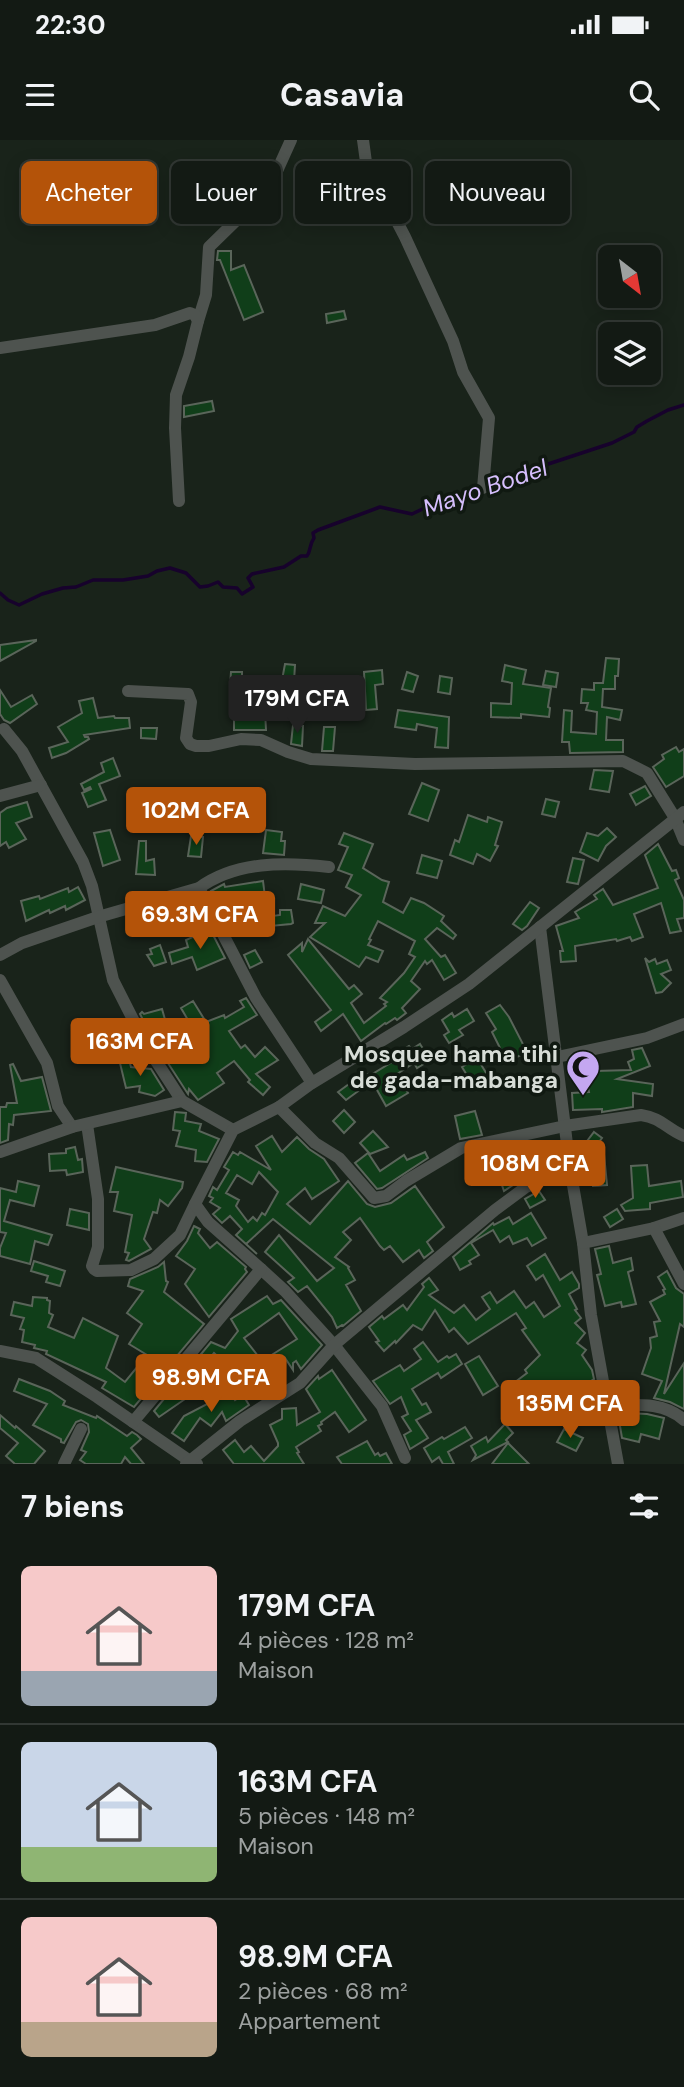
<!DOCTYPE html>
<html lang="fr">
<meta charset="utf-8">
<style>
:root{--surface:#131a14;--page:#202722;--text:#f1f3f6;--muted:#9da1a0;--line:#323834;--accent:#b45309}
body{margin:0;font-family:"DM Sans",sans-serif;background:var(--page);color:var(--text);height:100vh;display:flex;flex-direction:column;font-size:26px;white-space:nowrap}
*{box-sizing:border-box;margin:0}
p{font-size:23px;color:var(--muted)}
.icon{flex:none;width:38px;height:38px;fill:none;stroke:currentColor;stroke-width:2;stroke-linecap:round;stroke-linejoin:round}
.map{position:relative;height:1324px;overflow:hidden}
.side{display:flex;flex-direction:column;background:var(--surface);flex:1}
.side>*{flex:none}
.banner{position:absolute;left:21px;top:21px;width:642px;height:63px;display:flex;gap:14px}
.needle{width:46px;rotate:149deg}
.controls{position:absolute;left:598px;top:105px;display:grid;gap:14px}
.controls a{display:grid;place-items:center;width:63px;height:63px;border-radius:10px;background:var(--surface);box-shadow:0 4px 18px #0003,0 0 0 2px var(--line);font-size:35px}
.price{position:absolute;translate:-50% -60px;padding:0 16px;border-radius:7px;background:var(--accent);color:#fff;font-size:23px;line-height:46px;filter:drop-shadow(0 2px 4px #0008)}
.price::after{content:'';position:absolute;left:50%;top:42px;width:21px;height:16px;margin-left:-10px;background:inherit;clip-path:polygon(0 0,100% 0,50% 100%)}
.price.selected{background:#222;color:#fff}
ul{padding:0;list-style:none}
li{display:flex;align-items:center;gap:21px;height:175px;padding:0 21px}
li+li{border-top:2px solid var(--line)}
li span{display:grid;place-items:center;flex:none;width:196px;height:140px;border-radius:10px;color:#555}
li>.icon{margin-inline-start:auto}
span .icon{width:84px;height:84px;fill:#fffc;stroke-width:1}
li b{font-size:30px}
h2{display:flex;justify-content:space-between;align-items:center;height:84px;padding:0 21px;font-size:30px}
.chip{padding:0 24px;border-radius:10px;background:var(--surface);box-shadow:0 4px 18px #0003,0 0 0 2px var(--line);font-size:24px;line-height:63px}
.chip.selected{background:var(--accent);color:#fff}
.status{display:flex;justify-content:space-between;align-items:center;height:49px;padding:0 35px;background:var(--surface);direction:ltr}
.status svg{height:19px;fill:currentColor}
header{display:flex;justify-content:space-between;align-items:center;height:91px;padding:0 21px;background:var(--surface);font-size:32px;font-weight:800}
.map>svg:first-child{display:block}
</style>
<div class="status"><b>22:30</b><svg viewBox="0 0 49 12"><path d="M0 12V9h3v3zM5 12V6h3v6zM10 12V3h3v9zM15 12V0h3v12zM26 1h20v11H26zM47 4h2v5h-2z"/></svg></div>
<header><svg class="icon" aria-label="menu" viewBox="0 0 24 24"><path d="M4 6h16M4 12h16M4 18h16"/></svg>Casavia<svg class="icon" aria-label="search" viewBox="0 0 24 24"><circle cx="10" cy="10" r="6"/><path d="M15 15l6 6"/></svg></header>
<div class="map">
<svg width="684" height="1324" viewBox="0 0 684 1324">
<rect width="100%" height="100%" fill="#19231a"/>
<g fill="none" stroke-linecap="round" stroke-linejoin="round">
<path stroke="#17022c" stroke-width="3.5" d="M0,453L8,460L19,465L42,454L63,448L76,447L93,440H123L148,436L157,431L170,428L186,433L200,447L208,446L218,442L223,447L237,448L242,454L253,447L248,438L252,434L284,427L301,416H307C311,411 309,405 314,398L313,393L318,390L380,367L412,374L431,365H440L507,341L527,331L612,303L634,292L637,287L647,281L668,270L684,265"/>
</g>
<g fill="#103e19" stroke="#5a655a" stroke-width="2" fill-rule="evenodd">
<polygon points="218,111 231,111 231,130 244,125 263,172 244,180 220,120 217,120"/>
<polygon points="344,171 346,179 327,183 326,174"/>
<polygon points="212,261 214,271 184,277 184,266"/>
<polygon points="36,500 36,501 0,521 0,505"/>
<polygon points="606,518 619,519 618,536 615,536 615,549 603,549 602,567 622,570 620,580 607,577 606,600 623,600 623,612 570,613 569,602 562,602 564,570 572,571 571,592 596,594 597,572 586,570 588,563 581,563 582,549 594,550 594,543 603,543"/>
<polygon points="285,524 295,525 293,557 283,557 282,540"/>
<polygon points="505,525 526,530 523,544 551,548 548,567 550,568 549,577 521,574 521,578 491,577 491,563 511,564 512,543 502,541"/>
<polygon points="382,530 383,544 375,545 377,569 366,570 364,532"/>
<polygon points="546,531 558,533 556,547 543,545"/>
<polygon points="231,532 242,532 242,547 230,546"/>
<polygon points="407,532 418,536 413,552 402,549"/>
<polygon points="440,536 452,538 450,554 438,552"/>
<polygon points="0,550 11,567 32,555 37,564 10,583 4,580 0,574"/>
<polygon points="264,552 266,590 234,590 234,570 247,570 247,553"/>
<polygon points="93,558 98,578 114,576 115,578 129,578 130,588 84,595 85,597 88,597 89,599 66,613 52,618 49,608 68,602 58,587 82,573 79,561"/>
<polygon points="398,570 449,577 448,608 435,607 437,588 417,584 416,590 395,587"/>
<polygon points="293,585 303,586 302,606 291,604"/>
<polygon points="324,587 335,587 333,611 322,611"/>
<polygon points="141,588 157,588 156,599 141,598"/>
<polygon points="676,607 679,612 684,609 684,636 666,647 653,627 664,619 662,615"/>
<polygon points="113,618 120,636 99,644 106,660 88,667 82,653 91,649 90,647 84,650 81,644 104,632 101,623"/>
<polygon points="594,630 613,631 609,652 590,649"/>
<polygon points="422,643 439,650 428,681 409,674"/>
<polygon points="645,646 651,656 636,665 630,654"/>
<polygon points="234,659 254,663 249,688 229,683"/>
<polygon points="546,659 559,662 555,677 542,674"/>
<polygon points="27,662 32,677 16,683 26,699 9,708 6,702 0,706 0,673 7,668"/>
<polygon points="187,666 188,677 156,682 154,670"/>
<polygon points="468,675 487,682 488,677 502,682 495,705 498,706 490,721 477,714 473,724 450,715 455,700 459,702"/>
<polygon points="607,688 616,697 606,706 598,721 580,712 587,693 598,696"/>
<polygon points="110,690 120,720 103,726 94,693"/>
<polygon points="266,690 282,692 281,701 285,701 284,715 263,713"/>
<polygon points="344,693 373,704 363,728 382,740 389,742 383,762 403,773 411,758 424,763 444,776 441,781 456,795 453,799 437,788 425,799 441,817 445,815 456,833 444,840 432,820 427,824 425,821 411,841 420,849 402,868 406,873 397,880 395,878 386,884 385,883 361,901 343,874 321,891 315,882 331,870 288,815 302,803 302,812 308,799 349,849 354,845 362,854 351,863 364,883 386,866 384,864 387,862 380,858 404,833 415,817 409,814 415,801 378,781 369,799 371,800 368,805 383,811 378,822 366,817 359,827 310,797 325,783 315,783 323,766 345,776 361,755 346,747 352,735 338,730 348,707 339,704"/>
<polygon points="191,696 203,697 201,717 188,716"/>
<polygon points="139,701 146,701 146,721 154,719 155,735 136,734"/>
<polygon points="658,704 672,731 676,730 679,738 675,740 684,760 684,778 677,779 681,791 670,793 661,763 634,774 643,797 632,801 630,797 617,801 616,799 575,806 576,821 561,822 560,811 563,811 556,786 579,778 575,772 597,759 594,755 603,749 613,765 658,748 645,715"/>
<polygon points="422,715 442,721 437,738 417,733"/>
<polygon points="573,718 584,720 578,744 567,742"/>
<polygon points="263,741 265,757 258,758 258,783 249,783 249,763 222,772 211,751 224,744 225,747"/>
<polygon points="301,744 324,750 321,763 298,759"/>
<polygon points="78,747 85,760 66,770 65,766 50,773 49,770 26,781 21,761 39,756 40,759 68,748 69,752"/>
<polygon points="530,762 539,768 527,786 522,790 513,784"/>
<polygon points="280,770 291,770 293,783 291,784 260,787 259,778 280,775"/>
<polygon points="210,789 225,818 197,830 192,817 172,824 169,813 188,807 186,800"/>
<polygon points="160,805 166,822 154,826 147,815 152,814 150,809"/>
<polygon points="255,810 262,822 250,828 244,815"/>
<polygon points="645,818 649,822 655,819 657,824 667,820 671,830 661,834 671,843 662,852 656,853"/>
<polygon points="246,858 257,875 229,891 241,908 245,905 255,917 265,907 278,920 256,934 270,947 263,955 248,942 250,940 234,921 217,933 224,943 198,960 189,949 188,954 155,903 140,874 142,872 144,874 162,869 170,897 192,887 181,868 193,861 206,882 224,875 225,878 244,867 240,861"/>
<polygon points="500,865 509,877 527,912 507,922 492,892 496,889 486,873"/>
<polygon points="467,869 474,881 459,890 463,895 449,903 444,895 449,892 442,880 452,873 454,877"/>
<polygon points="420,904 430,920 417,928 414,923 397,934 408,953 386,966 372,941 346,960 338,952 356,939 368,934 369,936 392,922 389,918 409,906 412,909"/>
<polygon points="642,908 650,926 617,939 653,944 652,956 633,953 633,967 602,972 602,969 573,970 572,953 589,952 585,932 595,929 595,931 631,930 628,922 634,919 632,910"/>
<polygon points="128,916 131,927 151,929 164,950 155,956 139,952 140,946 126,948 119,919"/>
<polygon points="477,918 488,936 473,945 462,927"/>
<polygon points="13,924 21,941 42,937 51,971 14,975 13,985 9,984 8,1000 0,1003 0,967 6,967 7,963 17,963 10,925"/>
<polygon points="344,970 355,982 344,993 333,981"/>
<polygon points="475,971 482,995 460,999 455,976"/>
<polygon points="175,972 186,973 185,981 201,984 199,991 219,999 207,1022 195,1021 196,1010 176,1006 180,991 173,990"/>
<polygon points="373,991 388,1007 370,1014 360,1003"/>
<polygon points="594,992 602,998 589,1015 581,1009"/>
<path d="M272,996L282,1012L297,997L309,1009L324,1019L339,1041L312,1059L305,1048L287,1064L310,1084L348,1041L367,1064L375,1067L391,1063L415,1046L444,1087L427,1102L433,1111L424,1118L419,1110L403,1122L390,1106L384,1110L380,1106L360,1078L343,1092L351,1100L335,1117L349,1127L348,1128L355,1140L346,1145L361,1171L343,1186L342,1185L337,1188L332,1177L307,1146L298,1152L288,1142L294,1138L265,1112L279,1095L317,1141L334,1128L273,1079L246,1104L257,1114L236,1095L242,1089L230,1076L222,1083L213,1074L220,1068L210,1062L213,1058L209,1056L213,1047L217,1050L229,1030L224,1027L233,1012L238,1015L240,1012L271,1030L256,1006ZM259,1032L278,1052L265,1075L262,1073L257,1081L253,1077L248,1082L236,1066L239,1060L226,1053L237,1035L252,1044Z"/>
<polygon points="75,1007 78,1020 82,1019 83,1032 67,1035 66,1030 50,1031 49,1014 66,1013 66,1009"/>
<polygon points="505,1008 510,1026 522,1021 525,1028 532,1025 536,1033 522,1039 504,1051 490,1011"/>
<polygon points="425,1012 428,1018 382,1048 377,1049 355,1023 368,1013 380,1031 404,1015 407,1020"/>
<polygon points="604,1014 607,1045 593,1046 590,1017"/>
<polygon points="647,1025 649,1046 681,1041 683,1057 650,1063 650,1069 625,1071 621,1065 633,1058 631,1026"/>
<polygon points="116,1027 183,1042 182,1048 168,1066 160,1060 157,1073 153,1072 144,1099 151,1109 129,1121 126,1120 129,1113 125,1112 132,1075 114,1071 118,1052 110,1052"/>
<polygon points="18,1041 39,1046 34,1066 10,1060 4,1081 52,1095 48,1105 35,1101 30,1124 0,1116 0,1108 6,1093 0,1092 0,1048 16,1052"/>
<polygon points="539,1051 545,1060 530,1068 525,1059"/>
<polygon points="70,1069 89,1073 89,1090 67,1085"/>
<polygon points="617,1069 623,1079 610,1087 604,1077"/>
<polygon points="531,1073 546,1098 532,1106 527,1098 513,1104 509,1096 500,1102 493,1090 471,1103 479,1115 469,1121 471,1124 460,1130 453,1117 493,1083 494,1085 509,1077 513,1084"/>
<polygon points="194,1086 200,1089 198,1093 210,1108 217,1102 246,1127 245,1129 247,1132 209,1177 185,1144 195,1129 176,1116 187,1101"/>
<polygon points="609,1106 613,1123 631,1118 633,1130 628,1132 636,1164 622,1167 621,1162 605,1166 597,1135 601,1134 595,1109"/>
<polygon points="545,1114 560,1140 572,1132 579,1144 579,1148 569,1154 577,1169 575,1170 581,1178 575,1183 585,1193 577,1203 586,1210 582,1215 592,1230 594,1239 577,1250 579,1252 566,1262 546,1249 520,1268 506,1249 527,1233 525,1230 540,1215 522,1190 526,1188 516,1173 468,1204 454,1188 449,1192 435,1170 422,1190 413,1185 396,1203 395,1201 384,1211 376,1202 379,1201 369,1187 382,1176 384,1179 403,1165 407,1170 424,1147 422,1144 429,1138 438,1150 429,1155 454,1173 464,1165 476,1180 490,1169 482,1157 490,1152 497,1163 514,1151 526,1168 534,1162 544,1177 560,1166 543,1135 536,1140 527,1126"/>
<polygon points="34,1121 65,1131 60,1146 46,1142 48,1136 31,1131"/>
<polygon points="164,1122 166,1141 168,1142 164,1152 204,1184 134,1267 102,1248 106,1242 46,1214 47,1211 34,1208 35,1205 22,1202 24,1190 20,1189 24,1178 11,1175 14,1162 32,1166 33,1157 47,1158 47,1160 50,1161 49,1173 53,1175 48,1187 74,1198 83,1178 118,1196 106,1228 125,1242 147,1215 129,1204 142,1184 127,1173 143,1151 128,1146 130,1139 158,1127"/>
<polygon points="667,1131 676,1148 684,1154 684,1187 680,1184 664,1254 684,1223 684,1269 670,1262 654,1258 662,1241 642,1234 651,1208 650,1198 657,1196 654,1182 660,1181 650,1162 665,1154 663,1150 665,1149 658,1137"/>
<path d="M267,1156L273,1164L281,1160L322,1205L301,1229L296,1221L293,1223V1230L285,1218L251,1243L244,1232L242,1233L232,1217L226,1224L214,1213L203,1227L210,1238L185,1259L159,1277L154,1271L211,1202L225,1208L238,1191L231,1179ZM279,1173L297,1199L262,1221L244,1198Z"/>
<polygon points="423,1202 438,1222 447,1216 449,1218 456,1214 462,1224 441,1238 438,1233 412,1249 422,1265 426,1263 431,1272 416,1280 428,1298 410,1309 404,1295 411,1291 402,1277 408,1274 401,1257 390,1264 373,1241 400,1225 404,1231 421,1219 414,1209"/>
<polygon points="479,1216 498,1246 483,1255 465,1224"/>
<polygon points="332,1230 366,1280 349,1292 335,1272 321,1282 322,1284 318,1286 321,1291 296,1307 299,1312 297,1313 304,1324 234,1324 223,1310 235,1300 244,1312 251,1306 264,1321 278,1306 278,1303 270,1285 282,1279 282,1269 296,1268 297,1285 320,1272 306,1249 318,1236 319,1239"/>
<polygon points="19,1239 50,1251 65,1261 63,1265 96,1278 97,1276 127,1296 132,1292 137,1295 141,1299 131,1308 144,1324 131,1324 125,1317 121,1324 86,1324 80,1320 86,1312 81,1310 89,1292 88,1284 81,1280 76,1282 64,1303 61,1302 61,1299 33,1285 47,1264 14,1251"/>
<polygon points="230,1252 235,1260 243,1255 249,1265 226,1281 222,1272 211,1286 200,1278 184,1301 172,1293 184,1276"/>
<polygon points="625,1273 647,1274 664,1278 659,1299 641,1294 639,1302 622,1298 620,1286 621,1282 623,1282"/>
<polygon points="0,1275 15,1288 16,1286 45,1311 34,1324 15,1324 6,1316 18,1303 0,1288"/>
<polygon points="505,1284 513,1293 506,1300 508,1302 473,1320 476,1315 471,1306 486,1297 488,1302"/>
<polygon points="465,1287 472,1298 448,1312 454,1324 443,1324 439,1317 432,1322 424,1308 442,1297 444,1299"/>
<polygon points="564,1289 583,1298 576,1311 557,1302"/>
<polygon points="367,1301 375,1315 378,1313 380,1316 386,1313 392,1324 342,1324 337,1317"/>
<polygon points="508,1303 529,1324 492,1324"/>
</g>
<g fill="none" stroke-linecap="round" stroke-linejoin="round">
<g stroke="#4e534f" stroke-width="12">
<polyline points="363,0 366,22 405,97 453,201 463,232 489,278 483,348"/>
<polyline points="198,181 206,155 209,107 252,65 272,42 291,0"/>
<polyline points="0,208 155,185 190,173 195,175 198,181 189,217 176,255 175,288 179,361"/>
<polyline points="128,551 188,554 191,562 186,598 190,604 196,606 209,606 241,599 261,600 288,612 311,619 415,624 623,621 647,633 675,678 684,700"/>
<polyline points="4,589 22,611 83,722 92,746 113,840 147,907 182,961"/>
<polyline points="0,656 41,645"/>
<polyline points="199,748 256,858 312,943"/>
<polyline points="540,787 570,1028 583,1103 591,1175 618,1324"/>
<path d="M0,815L22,803L98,777L199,748C236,721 285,722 329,727"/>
<polyline points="0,840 47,923 58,966 72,987"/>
<polyline points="557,917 647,898 684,884"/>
<path d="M279,967L315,1003L339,1018L374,1058L386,1056L406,1041L461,1008L565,986L641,975C662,978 665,988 684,996"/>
<polyline points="87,984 98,1059 98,1107 92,1126 94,1129 97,1131 131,1130 154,1119 180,1095 195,1064"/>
<polyline points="0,1012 72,987 182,961 233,990"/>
<polyline points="654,1088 684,1078"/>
<polyline points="583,1103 654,1088 684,1144"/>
<polyline points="261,1129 285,1151 334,1205 382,1266 405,1318"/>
<polyline points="0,1211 36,1218 97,1257 190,1321 197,1324"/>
<path d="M607,1265C634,1265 663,1261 684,1280"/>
<polyline points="133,1282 261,1129 208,1082 195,1064 233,990 279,967 312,943 404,887 469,844 684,672"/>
<polyline points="64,1324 81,1289"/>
<polyline points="186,1324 240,1281 300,1243 334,1205 495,1070 526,1047 570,1028"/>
</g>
</g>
<defs>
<g id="mosque-pin" transform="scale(1.75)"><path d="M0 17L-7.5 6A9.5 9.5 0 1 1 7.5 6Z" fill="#c4a7f1" stroke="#101911"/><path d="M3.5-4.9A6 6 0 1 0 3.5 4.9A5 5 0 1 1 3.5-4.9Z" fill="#111"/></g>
</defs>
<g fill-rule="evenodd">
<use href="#mosque-pin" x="583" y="927"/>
</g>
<g text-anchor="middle" stroke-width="7" stroke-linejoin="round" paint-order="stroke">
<g font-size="23" font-weight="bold" fill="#d7ddd7" stroke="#101911" text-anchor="end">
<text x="558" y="922">Mosquee hama tihi<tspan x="558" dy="26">de gada-mabanga</tspan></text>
</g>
<g font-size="24" font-style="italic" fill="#d6bffd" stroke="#101911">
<text transform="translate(485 348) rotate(-19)" y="8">Mayo Bodel</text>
</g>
</g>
</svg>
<div class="controls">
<a><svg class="needle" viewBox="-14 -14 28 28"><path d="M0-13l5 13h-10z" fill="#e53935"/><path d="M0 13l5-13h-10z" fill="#9da1a0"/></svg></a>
<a><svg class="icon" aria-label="layers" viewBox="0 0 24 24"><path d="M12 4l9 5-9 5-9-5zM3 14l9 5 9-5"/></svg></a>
</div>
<b class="price selected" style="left:297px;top:595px">179M CFA</b>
<b class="price" style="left:196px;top:707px">102M CFA</b>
<b class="price" style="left:200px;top:811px">69.3M CFA</b>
<b class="price" style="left:140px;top:938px">163M CFA</b>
<b class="price" style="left:535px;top:1060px">108M CFA</b>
<b class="price" style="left:211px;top:1274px">98.9M CFA</b>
<b class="price" style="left:570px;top:1300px">135M CFA</b>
<div class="banner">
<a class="chip selected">Acheter</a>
<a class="chip">Louer</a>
<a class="chip">Filtres</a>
<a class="chip">Nouveau</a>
</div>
</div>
<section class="side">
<h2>7 biens<svg class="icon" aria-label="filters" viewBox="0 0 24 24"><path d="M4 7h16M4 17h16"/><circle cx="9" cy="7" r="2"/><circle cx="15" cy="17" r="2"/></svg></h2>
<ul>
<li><span style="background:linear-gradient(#f6c9c9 75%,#9aa5b1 0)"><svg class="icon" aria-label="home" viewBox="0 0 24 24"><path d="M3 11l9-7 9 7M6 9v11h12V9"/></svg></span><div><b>179M CFA</b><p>4 pièces · 128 m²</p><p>Maison</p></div></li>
<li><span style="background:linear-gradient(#c9d6e8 75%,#8fb573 0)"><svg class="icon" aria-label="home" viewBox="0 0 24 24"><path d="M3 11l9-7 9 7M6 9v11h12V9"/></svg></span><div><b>163M CFA</b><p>5 pièces · 148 m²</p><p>Maison</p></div></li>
<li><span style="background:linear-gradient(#f6c9c9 75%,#b9a48a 0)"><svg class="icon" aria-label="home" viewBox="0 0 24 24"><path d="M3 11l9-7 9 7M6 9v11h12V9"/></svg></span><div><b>98.9M CFA</b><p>2 pièces · 68 m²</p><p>Appartement</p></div></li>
</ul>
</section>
